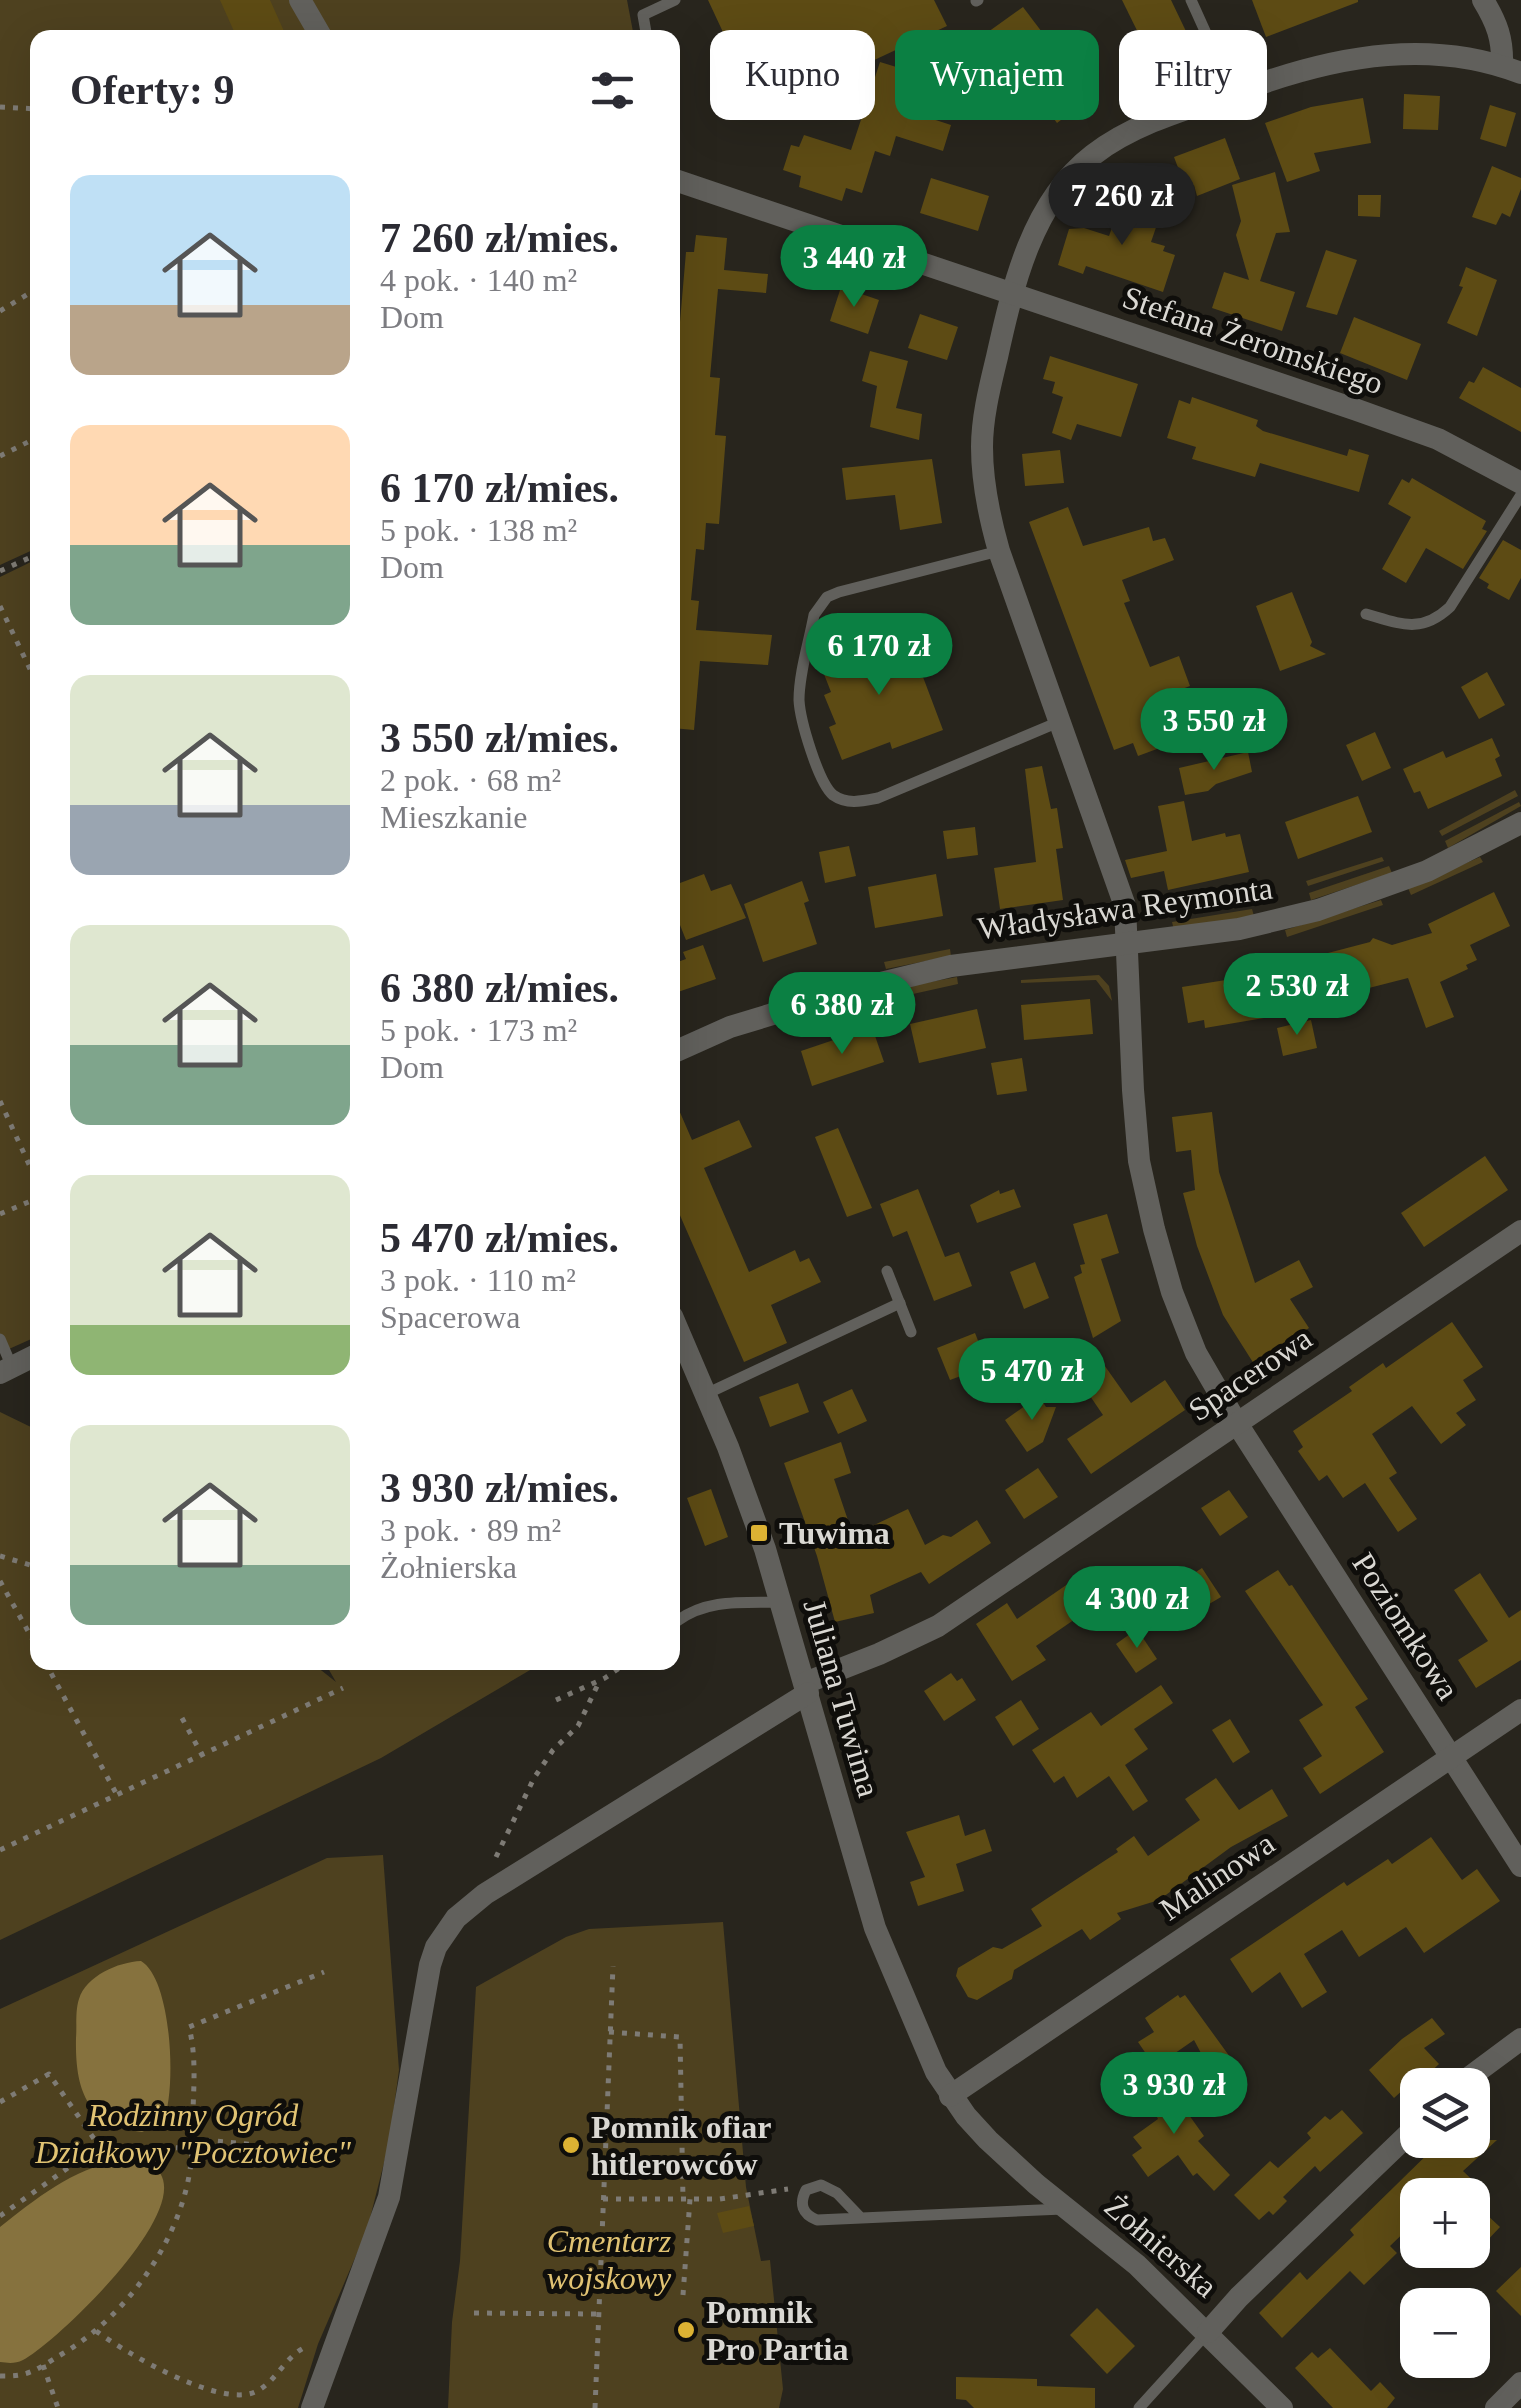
<!DOCTYPE html>
<html lang="pl">
<meta charset="utf-8">
<style>
:root{--surface:#fff;--page:#f2f2f3;--text:#2b2b33;--muted:#7c7c81;--accent:#0b8043}
body{margin:0;font-family:Georgia,serif;background:var(--page);color:var(--text);height:100vh;display:flex;flex-direction:column;font-size:38px;white-space:nowrap}
*{box-sizing:border-box;margin:0}
p{font-size:32px;color:var(--muted)}
.icon{flex:none;width:55px;height:55px;fill:none;stroke:currentColor;stroke-width:2;stroke-linecap:round;stroke-linejoin:round}
.map{position:relative;flex:1;overflow:hidden}
.details{position:absolute;left:30px;top:30px;width:650px;height:1640px;display:flex;flex-direction:column;background:var(--surface);border-radius:20px;box-shadow:0 10px 40px #0002}
.details>*{flex:none}
.hud{position:absolute;left:710px;top:30px;width:660px;height:90px;display:flex;gap:20px}
.fabs{position:absolute;left:1400px;top:2068px;display:grid;gap:20px}
.fabs a{display:grid;place-items:center;width:90px;height:90px;border-radius:20px;background:var(--surface);box-shadow:0 10px 40px #0002;font-size:50px}
.price{position:absolute;translate:-50% -85px;padding:0 22px;border-radius:35px;background:var(--accent);color:#fff;font-size:32px;line-height:65px;filter:drop-shadow(0 2px 5px #0008)}
.price::after{content:'';position:absolute;left:50%;top:60px;width:30px;height:22px;margin-left:-15px;background:inherit;clip-path:polygon(0 0,100% 0,50% 100%)}
.price.active{background:#222;color:#fff}
ul{padding:0;list-style:none}
li{display:flex;align-items:center;gap:30px;height:250px;padding:0 40px}
li span{display:grid;place-items:center;flex:none;width:280px;height:200px;border-radius:20px;color:#555}
li>.icon{margin-inline-start:auto}
span .icon{width:120px;height:120px;fill:#fffc;stroke-width:1}
li b{font-size:42px}
h2{display:flex;justify-content:space-between;align-items:center;height:120px;padding:0 40px;font-size:42px}
.tag{padding:0 35px;border-radius:20px;background:var(--surface);box-shadow:0 10px 40px #0002;font-size:35px;line-height:90px}
.tag.active{background:var(--accent);color:#fff}
.map>svg:first-child{display:block}
</style>
<div class="map">
<svg width="1521" height="2408" viewBox="0 0 1521 2408">
<rect width="100%" height="100%" fill="#28251d"/>
<g fill="#4e411f">
<polygon points="0,0 627,0 634,37 38,38 37,548 0,565"/>
<polygon points="37,559 38,1336 0,1353 0,577"/>
<polygon points="1515,790 1518,796 1442,836 1439,831"/>
<polygon points="1519,802 1521,806 1448,848 1445,841"/>
<polygon points="1382,857 1384,861 1308,886 1306,881"/>
<polygon points="1480,857 1483,862 1411,895 1408,888"/>
<polygon points="1389,866 1392,873 1311,900 1309,893"/>
<polygon points="1381,900 1383,905 1287,937 1285,930"/>
<polygon points="1252,909 1254,916 1174,930 1172,922"/>
<polygon points="950,949 951,956 886,969 884,962"/>
<polygon points="1099,975 1109,986 1112,1001 1096,980 1021,983 1021,980"/>
<polygon points="957,977 958,984 904,996 903,987"/>
<polygon points="0,1412 37,1430 38,1662 312,1663 336,1682 325,1663 542,1663 381,1758 0,1940"/>
<polygon points="383,1855 399,2070 389,2143 367,2230 318,2344 298,2408 0,2408 0,2009 327,1858"/>
<polygon points="723,1922 746,2187 761,2261 770,2260 783,2389 779,2408 448,2408 452,2322 460,2261 476,1987 566,1937 589,1929"/>
</g>
<g fill="#86723e">
<path d="M141,1961C172,1979 177,2091 163,2122L142,2132C86,2125 75,2089 76,2038C77,2026 75,2011 79,1999C86,1976 118,1962 141,1961Z"/>
<path d="M118,2161C128,2161 139,2160 149,2164C213,2194 55,2344 23,2360C15,2364 8,2363 0,2362V2227C34,2200 74,2168 118,2161Z"/>
</g>
<g fill="#5d4b14">
<polygon points="220,0 270,0 287,38 237,38"/>
<polygon points="708,0 934,0 947,26 776,106 751,53 736,60"/>
<polygon points="1122,0 1171,0 1194,48 1155,67"/>
<polygon points="1252,0 1358,0 1358,2 1266,37"/>
<polygon points="1023,7 1091,97 1057,123 988,32"/>
<polygon points="880,62 916,73 905,110 951,125 943,151 896,136 890,156 875,151 862,193 846,188 842,201 799,187 801,176 783,170 791,145 799,147 804,135 851,150"/>
<polygon points="1404,94 1440,96 1438,130 1403,129"/>
<polygon points="1363,98 1371,143 1314,153 1320,171 1287,182 1265,123 1311,107"/>
<polygon points="1490,105 1516,113 1506,147 1480,139"/>
<polygon points="1225,138 1240,179 1197,196 1194,185 1186,189 1174,157"/>
<polygon points="1492,166 1521,178 1521,189 1510,217 1502,213 1496,225 1472,217"/>
<polygon points="1275,172 1290,232 1276,233 1260,281 1295,292 1282,331 1212,308 1224,272 1249,280 1236,235 1241,221 1232,185"/>
<polygon points="931,178 989,196 978,231 920,213"/>
<polygon points="1358,195 1381,195 1380,217 1358,216"/>
<polygon points="1123,197 1162,210 1151,242 1165,246 1163,251 1175,255 1163,292 1086,266 1083,274 1058,265 1069,229 1084,228 1109,236"/>
<polygon points="696,235 727,238 724,270 768,274 766,293 718,289 710,377 720,378 715,435 726,436 719,524 706,523 704,550 696,549 691,600 699,601 696,630 772,635 768,665 700,661 694,730 672,728 672,415 686,252 694,252"/>
<polygon points="1326,250 1357,260 1337,315 1306,307"/>
<polygon points="1466,267 1497,280 1477,336 1447,323 1463,287 1459,286"/>
<polygon points="841,287 879,300 868,334 830,321"/>
<polygon points="920,314 958,327 947,360 908,348"/>
<polygon points="1354,317 1421,344 1407,380 1340,353"/>
<polygon points="870,351 908,361 896,408 922,414 919,440 870,427 877,386 862,381"/>
<polygon points="1050,356 1138,384 1121,437 1077,424 1071,440 1052,433 1063,397 1052,393 1055,382 1043,379"/>
<polygon points="1483,367 1521,388 1521,432 1459,398 1469,381 1474,383"/>
<polygon points="1192,397 1258,420 1256,426 1263,431 1347,456 1349,449 1369,455 1359,492 1260,463 1255,477 1192,459 1196,447 1167,438 1179,400 1190,404"/>
<polygon points="1060,450 1064,483 1025,486 1022,454"/>
<polygon points="932,459 942,523 900,530 895,495 846,500 842,468"/>
<polygon points="1412,478 1486,521 1482,529 1487,531 1463,569 1426,548 1406,583 1382,569 1411,517 1388,504 1402,479 1409,483"/>
<polygon points="1068,507 1083,546 1149,527 1153,541 1165,538 1174,560 1122,580 1130,601 1124,603 1150,667 1179,656 1190,686 1148,702 1165,746 1138,756 1133,743 1114,750 1029,522"/>
<polygon points="1503,540 1521,550 1521,578 1509,600 1487,588 1489,584 1479,578"/>
<polygon points="1292,592 1312,642 1310,646 1326,654 1280,671 1256,606"/>
<polygon points="906,632 943,730 892,749 890,742 842,760 829,727 836,724 824,695 831,692 820,664"/>
<polygon points="1487,672 1505,705 1479,719 1461,687"/>
<polygon points="1375,732 1391,768 1362,781 1346,745"/>
<polygon points="1492,738 1500,756 1495,759 1502,776 1428,809 1420,791 1414,793 1403,769 1443,751 1446,758"/>
<polygon points="1248,752 1252,772 1216,784 1208,791 1185,795 1179,768"/>
<polygon points="1042,766 1051,809 1057,808 1063,848 1056,849 1063,900 1000,909 994,868 1036,862 1025,769"/>
<polygon points="1358,796 1372,832 1298,859 1285,822"/>
<polygon points="1184,801 1192,841 1225,833 1226,837 1240,834 1249,872 1168,890 1164,871 1131,878 1125,860 1167,851 1158,806"/>
<polygon points="975,827 978,855 947,859 943,831"/>
<polygon points="849,846 856,876 825,883 819,852"/>
<polygon points="704,874 711,891 731,884 746,918 686,940 672,905 672,886"/>
<polygon points="936,874 943,916 875,928 868,887"/>
<polygon points="802,881 809,901 804,903 817,944 763,962 744,904"/>
<polygon points="1494,892 1510,926 1470,945 1477,960 1466,965 1468,969 1440,982 1454,1017 1426,1028 1408,978 1318,1001 1305,959 1370,942 1373,938 1392,945 1432,933 1428,924"/>
<polygon points="703,945 716,979 672,994 672,964 686,959 683,952"/>
<polygon points="1257,975 1264,1018 1205,1028 1204,1020 1188,1023 1182,987"/>
<polygon points="1090,999 1093,1034 1024,1040 1021,1005"/>
<polygon points="977,1009 986,1048 919,1063 910,1024"/>
<polygon points="1311,1020 1317,1048 1283,1056 1277,1028"/>
<polygon points="872,1027 884,1062 812,1086 801,1051"/>
<polygon points="1022,1058 1027,1091 997,1095 991,1063"/>
<polygon points="672,1094 692,1140 739,1120 752,1147 704,1168 749,1272 795,1250 800,1262 809,1258 821,1282 771,1305 787,1343 744,1362 672,1197"/>
<polygon points="1212,1112 1219,1172 1255,1283 1299,1260 1313,1287 1290,1299 1309,1328 1254,1364 1223,1315 1197,1246 1183,1193 1195,1190 1191,1150 1176,1152 1172,1117"/>
<polygon points="838,1128 872,1208 847,1217 815,1137"/>
<polygon points="1485,1156 1508,1190 1424,1247 1401,1213"/>
<polygon points="918,1189 945,1257 959,1252 972,1286 934,1301 907,1231 893,1237 880,1204"/>
<polygon points="1014,1189 1021,1207 977,1223 970,1205 999,1190 1000,1194"/>
<polygon points="1107,1214 1119,1253 1101,1259 1121,1321 1093,1338 1074,1277 1082,1273 1080,1265 1085,1264 1073,1224"/>
<polygon points="1035,1262 1049,1298 1024,1309 1010,1272"/>
<polygon points="1452,1322 1483,1367 1463,1380 1476,1400 1456,1413 1466,1425 1441,1444 1412,1406 1372,1434 1397,1473 1389,1478 1417,1519 1398,1532 1365,1483 1343,1498 1327,1475 1319,1481 1298,1451 1303,1447 1293,1431 1352,1391 1349,1387 1383,1363 1386,1368"/>
<polygon points="975,1333 988,1366 950,1380 937,1348"/>
<polygon points="1095,1352 1131,1403 1165,1380 1185,1410 1091,1474 1067,1439 1103,1415 1075,1374 1075,1366"/>
<polygon points="798,1383 809,1412 770,1427 759,1397"/>
<polygon points="852,1389 867,1421 838,1434 823,1402"/>
<polygon points="1039,1396 1046,1407 1056,1407 1043,1442 1027,1452 1005,1420"/>
<polygon points="841,1442 851,1473 834,1479 853,1535 908,1509 925,1545 943,1535 951,1537 977,1520 991,1543 929,1584 921,1572 870,1595 874,1613 835,1622 817,1556 784,1463"/>
<polygon points="1038,1468 1058,1497 1024,1519 1005,1490"/>
<polygon points="711,1489 728,1537 705,1546 687,1498"/>
<polygon points="1229,1490 1248,1517 1220,1536 1201,1508"/>
<polygon points="1202,1568 1221,1597 1194,1613 1176,1585"/>
<polygon points="1278,1570 1289,1586 1292,1585 1368,1699 1355,1707 1384,1752 1320,1794 1303,1768 1322,1756 1299,1720 1323,1705 1245,1591"/>
<polygon points="1480,1573 1509,1618 1521,1610 1521,1660 1476,1688 1458,1660 1488,1641 1454,1590"/>
<polygon points="1075,1579 1094,1606 1036,1646 1046,1660 1012,1681 976,1624 1007,1603 1017,1619"/>
<polygon points="1137,1629 1157,1659 1136,1673 1116,1644"/>
<polygon points="951,1673 957,1681 962,1678 976,1700 944,1721 924,1691"/>
<polygon points="1161,1685 1173,1703 1134,1729 1148,1749 1125,1765 1148,1801 1133,1811 1109,1776 1077,1798 1064,1776 1054,1783 1032,1750 1091,1712 1101,1726"/>
<polygon points="1021,1700 1039,1729 1013,1746 995,1717"/>
<polygon points="1230,1719 1250,1752 1233,1763 1212,1730"/>
<polygon points="1216,1778 1239,1810 1272,1789 1288,1816 1231,1847 1159,1900 1117,1913 1121,1919 1090,1940 1082,1929 1014,1970 1012,1979 1000,1986 977,2000 968,1997 956,1976 958,1968 993,1947 1002,1949 1042,1926 1031,1909 1118,1852 1116,1849 1134,1836 1148,1856 1200,1820 1185,1799"/>
<polygon points="959,1815 965,1836 985,1829 992,1851 956,1864 964,1891 918,1906 910,1882 925,1877 906,1832"/>
<polygon points="1431,1837 1462,1880 1477,1869 1500,1901 1424,1953 1406,1927 1359,1957 1342,1930 1304,1954 1327,1992 1302,2008 1280,1972 1252,1993 1230,1959 1344,1882 1347,1886 1388,1859 1392,1864"/>
<polygon points="1178,1995 1180,1998 1185,1995 1230,2057 1209,2068 1194,2040 1155,2067 1138,2042 1154,2032 1145,2018"/>
<polygon points="1432,2018 1445,2034 1424,2048 1439,2064 1409,2092 1405,2088 1394,2098 1369,2070 1402,2039"/>
<polygon points="1161,2071 1186,2116 1189,2115 1204,2136 1198,2141 1230,2175 1214,2191 1197,2173 1193,2176 1178,2155 1148,2177 1132,2155 1142,2148 1133,2137 1158,2119 1139,2082"/>
<polygon points="1342,2110 1363,2133 1320,2172 1315,2166 1283,2197 1287,2201 1273,2215 1269,2211 1259,2220 1234,2195 1270,2161 1278,2168 1311,2138 1307,2133 1325,2116 1330,2120"/>
<polygon points="1442,2140 1497,2140 1463,2171 1488,2195 1418,2195 1418,2219 1390,2246 1397,2253 1364,2285 1350,2271 1282,2338 1259,2313 1300,2272 1307,2280 1354,2235 1350,2230"/>
<polygon points="1472,2201 1500,2227 1483,2245 1472,2234"/>
<polygon points="749,2206 754,2226 723,2233 717,2213"/>
<polygon points="1521,2267 1521,2316 1496,2291"/>
<polygon points="1097,2308 1135,2346 1107,2374 1070,2335"/>
<polygon points="1330,2348 1371,2391 1380,2382 1395,2398 1387,2408 1333,2408 1295,2368 1312,2352 1318,2358"/>
<polygon points="956,2377 1037,2379 1037,2386 1095,2388 1095,2408 974,2408 966,2400 956,2399"/>
</g>
<g fill="none" stroke-linecap="round" stroke-linejoin="round">
<g stroke="#7e7b75" stroke-width="5" stroke-dasharray="5 8" stroke-linecap="butt">
<polyline points="0,107 38,109"/>
<polyline points="0,311 38,288"/>
<polyline points="0,456 38,437"/>
<polyline points="0,571 38,554"/>
<polyline points="0,606 38,686"/>
<polyline points="0,1101 38,1184"/>
<polyline points="0,1214 38,1198"/>
<polyline points="0,1556 30,1565 38,1573"/>
<polyline points="0,1581 38,1649"/>
<polyline points="45,1662 117,1795"/>
<polyline points="556,1700 605,1678 628,1662"/>
<polyline points="182,1718 202,1755"/>
<polyline points="0,1850 343,1688"/>
<polyline points="496,1857 534,1778 553,1750 578,1726 600,1680"/>
<polyline points="609,2032 680,2037 683,2199"/>
<polyline points="0,2102 49,2074 99,2146 191,2148"/>
<polyline points="192,2139 291,2148 336,2157"/>
<polyline points="603,2199 720,2199 788,2189"/>
<polyline points="0,2216 99,2146"/>
<polyline points="683,2295 690,2199"/>
<polyline points="474,2313 598,2314"/>
<path d="M96,2331C126,2353 219,2408 255,2392C277,2382 285,2355 308,2346"/>
<polyline points="43,2365 58,2408"/>
<path d="M0,2376C30,2377 37,2369 62,2354C127,2316 182,2239 191,2163C193,2146 192,2128 193,2110C194,2082 196,2055 189,2027L324,1972"/>
<polyline points="595,2408 613,1966"/>
</g>
<g stroke="#61605c" stroke-width="11">
<polyline points="1191,0 1233,93"/>
<polyline points="976,1 978,0"/>
<polyline points="647,38 643,15 675,0"/>
<path d="M999,551L839,592L827,597L814,615C809,642 799,673 799,700C800,720 818,782 833,795C847,805 863,801 878,798L1061,721"/>
<path d="M1366,614C1401,624 1421,634 1450,607L1521,495"/>
<polyline points="887,1271 911,1332"/>
<polyline points="0,1339 12,1367"/>
<polyline points="706,1394 900,1303"/>
<path d="M677,1621C708,1598 745,1603 782,1602"/>
<path d="M859,2216L837,2193L821,2185L806,2190C799,2204 802,2214 817,2220L1063,2209"/>
<polyline points="1139,2408 1208,2332"/>
</g>
<g stroke="#61605c" stroke-width="22">
<polyline points="300,0 322,38"/>
<path d="M1483,0C1497,23 1503,39 1502,66"/>
<path d="M1521,73C1433,39 1341,55 1254,86C1201,105 1138,120 1093,155C1032,202 1013,285 997,357C990,386 982,417 982,447C982,483 989,516 999,551L1125,906L1133,1090L1139,1161L1154,1229L1172,1292L1196,1353L1236,1422L1521,1866"/>
<polyline points="672,179 1357,410 1438,439 1521,483"/>
<polyline points="672,1053 730,1027 848,991 951,966 1239,929 1318,910 1427,871 1521,823"/>
<polyline points="672,1316 728,1447 765,1549 875,1928 936,2072 966,2116 988,2140 1036,2184 1137,2265 1282,2408"/>
<polyline points="0,1373 38,1354"/>
<polyline points="805,1683 879,1654 938,1626 1521,1231"/>
<polyline points="1459,2085 1521,2039"/>
<polyline points="950,2096 1521,1710"/>
<polyline points="1208,2332 1239,2297 1418,2125"/>
<polyline points="312,2408 389,2197 430,1965 436,1947 456,1918 485,1894 808,1693"/>
<polyline points="1496,2408 1521,2383"/>
</g>
</g>
<g fill="#dcb233" stroke="#0f0e0b" stroke-width="4">
<rect x="749" y="1523" width="20" height="20" rx="5"/>
<circle cx="571" cy="2145" r="10"/>
<circle cx="686" cy="2330" r="10"/>
</g>
<g text-anchor="middle" stroke-width="10" stroke-linejoin="round" paint-order="stroke">
<g font-size="32" fill="#dad8d3" stroke="#0f0e0b">
<text transform="translate(1253 340) rotate(19)" y="11">Stefana Żeromskiego</text>
<text transform="translate(1125 908) rotate(-8)" y="11">Władysława Reymonta</text>
<text transform="translate(1250 1374) rotate(-34)" y="11">Spacerowa</text>
<text transform="translate(1406 1626) rotate(57)" y="11">Poziomkowa</text>
<text transform="translate(842 1698) rotate(74)" y="11">Juliana Tuwima</text>
<text transform="translate(1217 1876) rotate(-34)" y="11">Malinowa</text>
<text transform="translate(1161 2246) rotate(41)" y="11">Żołnierska</text>
</g>
<g font-size="32" font-weight="bold" fill="#dad8d3" stroke="#0f0e0b" text-anchor="start">
<text x="779" y="1544">Tuwima</text>
<text x="591" y="2138">Pomnik ofiar<tspan x="591" dy="37">hitlerowców</tspan></text>
<text x="706" y="2323">Pomnik<tspan x="706" dy="37">Pro Partia</tspan></text>
</g>
<g font-size="32" font-style="italic" fill="#e1c373" stroke="#0f0e0b">
<text x="193" y="2126">Rodzinny Ogród<tspan x="193" dy="37">Działkowy "Pocztowiec"</tspan></text>
<text x="609" y="2252">Cmentarz<tspan x="609" dy="37">wojskowy</tspan></text>
</g>
</g>
</svg>
<div class="fabs">
<a><svg class="icon" aria-label="layers" viewBox="0 0 24 24"><path d="M12 4l9 5-9 5-9-5zM3 14l9 5 9-5"/></svg></a>
<a>+</a>
<a>−</a>
</div>
<b class="price active" style="left:1122px;top:248px">7 260 zł</b>
<b class="price" style="left:854px;top:310px">3 440 zł</b>
<b class="price" style="left:879px;top:698px">6 170 zł</b>
<b class="price" style="left:1214px;top:773px">3 550 zł</b>
<b class="price" style="left:1297px;top:1038px">2 530 zł</b>
<b class="price" style="left:842px;top:1057px">6 380 zł</b>
<b class="price" style="left:1032px;top:1423px">5 470 zł</b>
<b class="price" style="left:1137px;top:1651px">4 300 zł</b>
<b class="price" style="left:1174px;top:2137px">3 930 zł</b>
<div class="hud">
<a class="tag">Kupno</a>
<a class="tag active">Wynajem</a>
<a class="tag">Filtry</a>
</div>
<section class="details">
<h2>Oferty: 9<svg class="icon" aria-label="filters" viewBox="0 0 24 24"><path d="M4 7h16M4 17h16"/><circle cx="9" cy="7" r="2"/><circle cx="15" cy="17" r="2"/></svg></h2>
<ul>
<li><span style="background:linear-gradient(#bfe0f5 65%,#b9a48a 0)"><svg class="icon" aria-label="home" viewBox="0 0 24 24"><path d="M3 11l9-7 9 7M6 9v11h12V9"/></svg></span><div><b>7 260 zł/mies.</b><p>4 pok. · 140 m²</p><p>Dom</p></div></li>
<li><span style="background:linear-gradient(#ffd9b3 60%,#7fa58c 0)"><svg class="icon" aria-label="home" viewBox="0 0 24 24"><path d="M3 11l9-7 9 7M6 9v11h12V9"/></svg></span><div><b>6 170 zł/mies.</b><p>5 pok. · 138 m²</p><p>Dom</p></div></li>
<li><span style="background:linear-gradient(#dfe7d0 65%,#9aa5b1 0)"><svg class="icon" aria-label="home" viewBox="0 0 24 24"><path d="M3 11l9-7 9 7M6 9v11h12V9"/></svg></span><div><b>3 550 zł/mies.</b><p>2 pok. · 68 m²</p><p>Mieszkanie</p></div></li>
<li><span style="background:linear-gradient(#dfe7d0 60%,#7fa58c 0)"><svg class="icon" aria-label="home" viewBox="0 0 24 24"><path d="M3 11l9-7 9 7M6 9v11h12V9"/></svg></span><div><b>6 380 zł/mies.</b><p>5 pok. · 173 m²</p><p>Dom</p></div></li>
<li><span style="background:linear-gradient(#dfe7d0 75%,#8fb573 0)"><svg class="icon" aria-label="home" viewBox="0 0 24 24"><path d="M3 11l9-7 9 7M6 9v11h12V9"/></svg></span><div><b>5 470 zł/mies.</b><p>3 pok. · 110 m²</p><p>Spacerowa</p></div></li>
<li><span style="background:linear-gradient(#dfe7d0 70%,#7fa58c 0)"><svg class="icon" aria-label="home" viewBox="0 0 24 24"><path d="M3 11l9-7 9 7M6 9v11h12V9"/></svg></span><div><b>3 930 zł/mies.</b><p>3 pok. · 89 m²</p><p>Żołnierska</p></div></li>
</ul>
</section>
</div>
